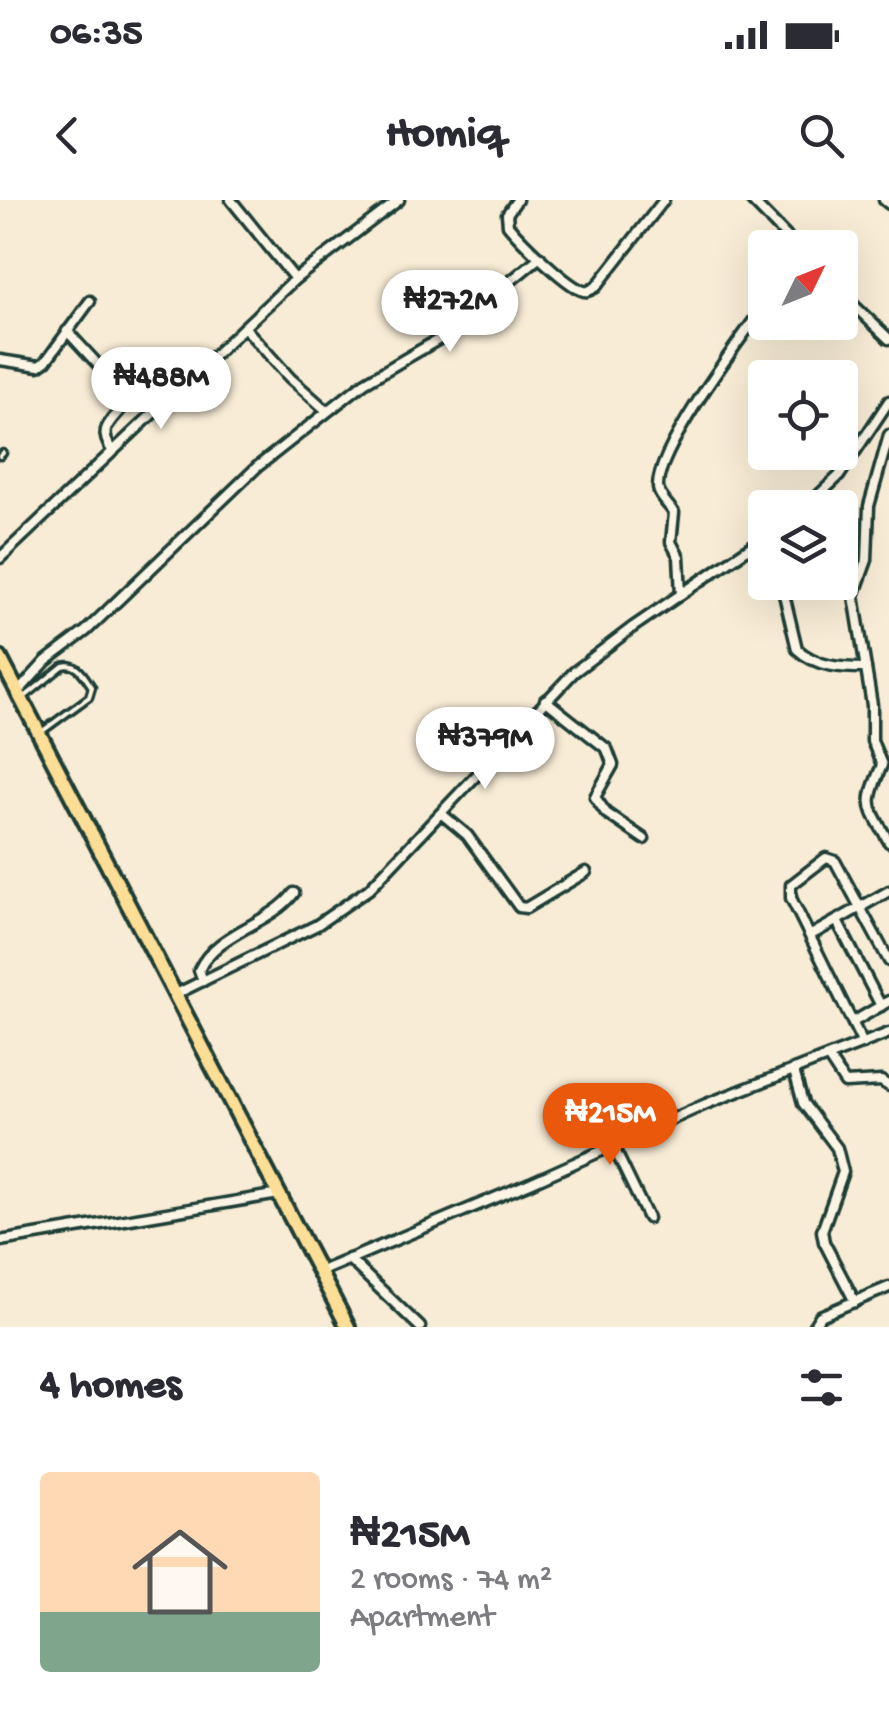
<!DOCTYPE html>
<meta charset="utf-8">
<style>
:root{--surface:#fff;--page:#f2f2f3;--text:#2b2b33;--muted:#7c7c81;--line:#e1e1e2;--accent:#ea580c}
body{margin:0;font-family:"Gochi Hand",sans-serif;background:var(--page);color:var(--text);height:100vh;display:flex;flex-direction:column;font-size:38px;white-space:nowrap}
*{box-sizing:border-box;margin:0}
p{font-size:32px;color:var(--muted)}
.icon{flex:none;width:55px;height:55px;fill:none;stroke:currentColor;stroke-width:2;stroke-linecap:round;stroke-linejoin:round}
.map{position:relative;height:1127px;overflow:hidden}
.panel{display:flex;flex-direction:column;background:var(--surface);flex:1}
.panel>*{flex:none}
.needle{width:65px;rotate:47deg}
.fabs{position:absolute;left:748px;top:30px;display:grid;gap:20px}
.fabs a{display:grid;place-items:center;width:110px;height:110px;border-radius:10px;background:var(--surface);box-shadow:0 10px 40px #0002;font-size:50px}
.price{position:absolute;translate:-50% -85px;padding:0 22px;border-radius:35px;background:#fff;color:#222;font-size:32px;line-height:65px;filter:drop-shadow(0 2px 5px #0008)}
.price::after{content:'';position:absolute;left:50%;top:60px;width:30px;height:22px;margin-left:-15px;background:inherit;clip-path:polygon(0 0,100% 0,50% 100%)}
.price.current{background:var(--accent);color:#fff}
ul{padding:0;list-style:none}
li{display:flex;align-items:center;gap:30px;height:250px;padding:0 40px}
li+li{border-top:2px solid var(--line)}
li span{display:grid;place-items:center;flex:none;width:280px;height:200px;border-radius:10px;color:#555}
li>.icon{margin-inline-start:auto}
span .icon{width:120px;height:120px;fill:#fffc;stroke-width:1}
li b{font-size:42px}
h2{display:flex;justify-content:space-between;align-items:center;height:120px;padding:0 40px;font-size:42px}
.status{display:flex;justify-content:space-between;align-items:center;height:70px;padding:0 50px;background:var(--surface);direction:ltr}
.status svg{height:28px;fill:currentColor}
header{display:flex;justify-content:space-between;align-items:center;height:130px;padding:0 40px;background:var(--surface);font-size:45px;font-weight:800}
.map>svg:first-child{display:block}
</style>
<div class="status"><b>06:35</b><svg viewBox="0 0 49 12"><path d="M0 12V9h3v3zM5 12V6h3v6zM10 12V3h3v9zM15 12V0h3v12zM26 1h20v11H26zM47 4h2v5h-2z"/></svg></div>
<header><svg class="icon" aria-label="back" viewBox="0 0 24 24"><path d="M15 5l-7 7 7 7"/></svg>Homiq<svg class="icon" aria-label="search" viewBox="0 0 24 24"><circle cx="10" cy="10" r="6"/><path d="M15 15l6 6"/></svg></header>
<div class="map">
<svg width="889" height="1127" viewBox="0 0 889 1127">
<rect width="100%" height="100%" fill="#f8ecd6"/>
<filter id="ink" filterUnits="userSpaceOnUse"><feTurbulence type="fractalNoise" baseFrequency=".01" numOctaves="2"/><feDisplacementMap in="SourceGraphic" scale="20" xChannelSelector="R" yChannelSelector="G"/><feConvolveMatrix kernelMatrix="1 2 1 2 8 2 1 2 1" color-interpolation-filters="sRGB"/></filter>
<g filter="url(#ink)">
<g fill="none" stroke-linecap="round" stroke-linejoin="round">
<g stroke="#1f3d34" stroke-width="11">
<g id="lane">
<polyline points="0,256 3,253"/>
<path d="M26,496L63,466C78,462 84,476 92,487L89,497L44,530"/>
</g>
</g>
<g stroke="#1f3d34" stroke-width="15">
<g id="street">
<polyline points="231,0 295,79"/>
<path d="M517,0L507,14L508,25C521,41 563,82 581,90C588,93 590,90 596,87L664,0"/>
<polyline points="751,0 798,48"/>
<polyline points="884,0 889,4"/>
<polyline points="840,92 889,139"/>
<polyline points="245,128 290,178 327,211"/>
<path d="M67,131L125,194L127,201C113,222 95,227 113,252"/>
<polyline points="0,160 39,166 46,161 90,101"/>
<path d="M889,235L869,306L867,360L854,396L872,505V541L882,565C864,607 868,604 889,642"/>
<polyline points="805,308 839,276 889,201"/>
<polyline points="753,345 765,361"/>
<polyline points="0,358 295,79 399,0"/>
<path d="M781,382L797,449C816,467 841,468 866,468"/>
<path d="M681,394L679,357L671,342L674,313C670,306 658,296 658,287C656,251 741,138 765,105"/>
<polyline points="18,492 46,461 86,431 257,267 364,183 441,138 540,57"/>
<polyline points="545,500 607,549 613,565 595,597 606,613 644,639"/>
<polyline points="443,615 467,635 519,707 526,708 586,672"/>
<polyline points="837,721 881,806"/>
<polyline points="811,735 889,691"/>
<path d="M203,781L199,770C217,731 270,725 294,693"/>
<polyline points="176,794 317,725 369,689 574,472 633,427 765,337"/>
<polyline points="853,822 889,801"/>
<polyline points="863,844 791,698 791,685 826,658 835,661 889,761"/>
<polyline points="828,857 845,883 881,881 889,886"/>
<polyline points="794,871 803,903 837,948 843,972 822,1031 824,1042 855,1102"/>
<polyline points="613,946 648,1018"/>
<polyline points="0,1041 279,994"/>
<polyline points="349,1059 420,1127"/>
<polyline points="319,1072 530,983 706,904 889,833"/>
<polyline points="813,1127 820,1116 889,1087"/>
</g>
</g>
<g stroke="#1f3d34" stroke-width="20">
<polyline id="primary" points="0,458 348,1127"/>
</g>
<use href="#lane" stroke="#fcf5e5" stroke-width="4"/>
<use href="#street" stroke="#fcf5e5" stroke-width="8"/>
<use href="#primary" stroke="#fdde96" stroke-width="12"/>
</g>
</g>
</svg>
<div class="fabs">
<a><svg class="needle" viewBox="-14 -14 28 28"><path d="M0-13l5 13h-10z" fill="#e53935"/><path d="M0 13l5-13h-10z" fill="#7c7c81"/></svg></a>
<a><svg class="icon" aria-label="locate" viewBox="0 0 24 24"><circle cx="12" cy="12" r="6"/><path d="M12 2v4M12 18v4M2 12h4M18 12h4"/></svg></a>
<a><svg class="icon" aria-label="layers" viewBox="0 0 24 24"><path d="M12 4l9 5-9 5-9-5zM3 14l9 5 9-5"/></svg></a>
</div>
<b class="price" style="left:450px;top:155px">₦272M</b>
<b class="price" style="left:161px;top:232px">₦488M</b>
<b class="price" style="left:485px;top:592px">₦379M</b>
<b class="price current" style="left:610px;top:968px">₦215M</b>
</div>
<section class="panel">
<h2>4 homes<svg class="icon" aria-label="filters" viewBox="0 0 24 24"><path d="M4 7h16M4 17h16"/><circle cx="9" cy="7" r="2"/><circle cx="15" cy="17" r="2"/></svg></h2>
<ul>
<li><span style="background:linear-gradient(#ffd9b3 70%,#7fa58c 0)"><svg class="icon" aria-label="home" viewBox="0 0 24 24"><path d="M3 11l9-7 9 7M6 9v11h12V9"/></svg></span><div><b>₦215M</b><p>2 rooms · 74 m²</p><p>Apartment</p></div></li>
</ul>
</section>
